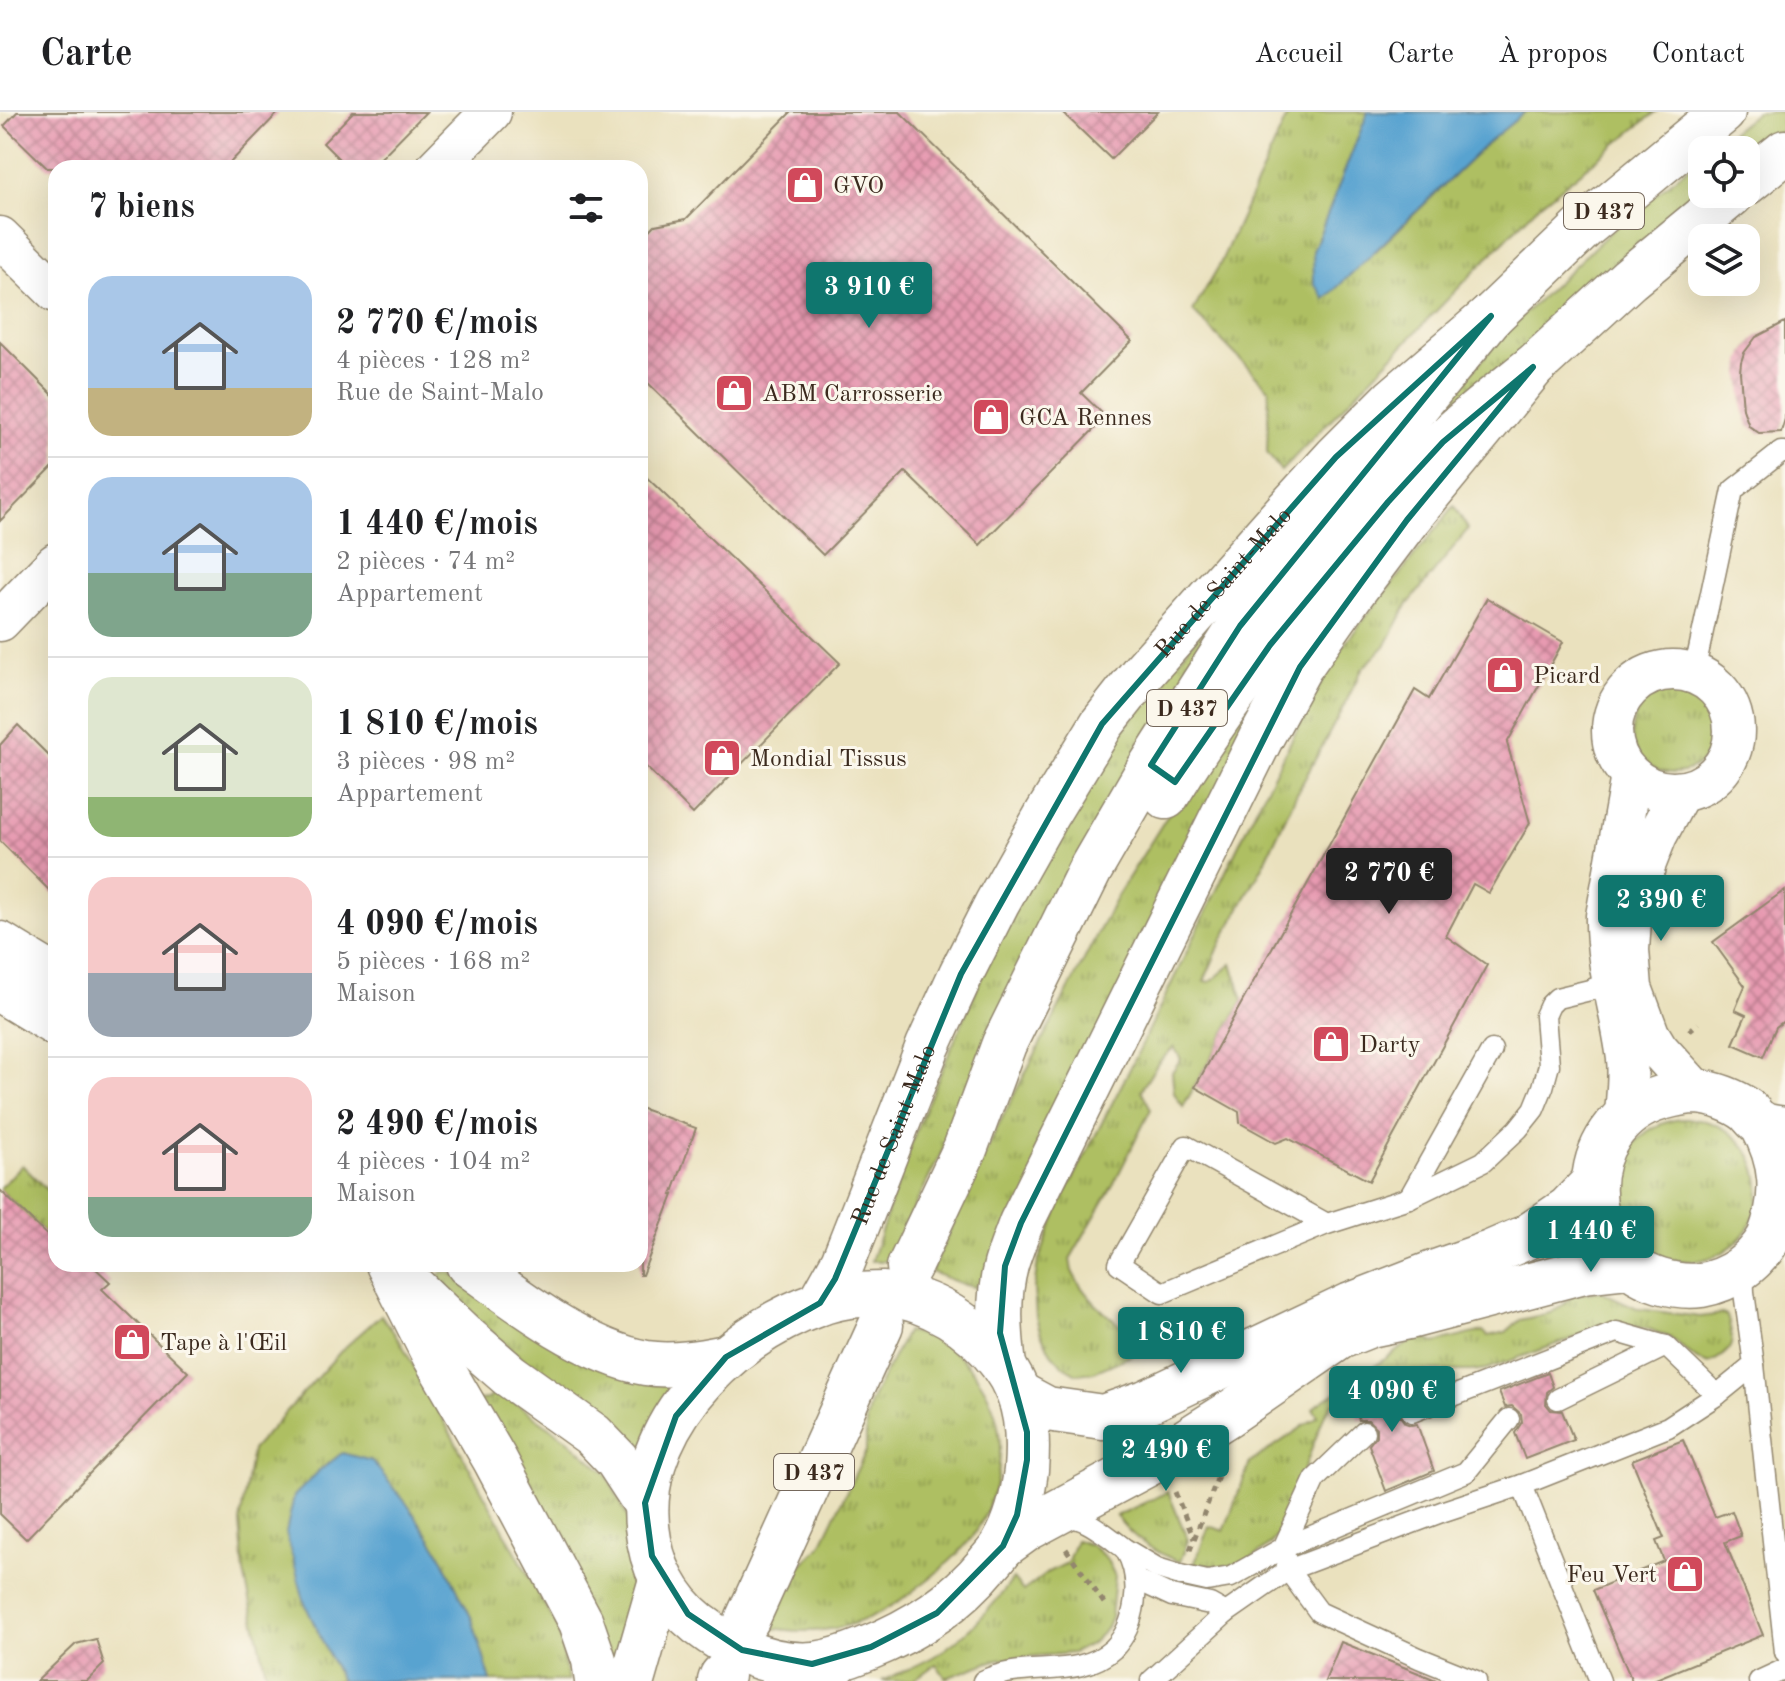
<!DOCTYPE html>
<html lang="fr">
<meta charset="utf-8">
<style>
:root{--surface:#fff;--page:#f2f2f2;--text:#202124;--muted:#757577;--line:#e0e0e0;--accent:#0f766e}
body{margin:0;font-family:"Old Standard TT",serif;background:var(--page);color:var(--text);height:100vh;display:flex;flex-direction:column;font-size:30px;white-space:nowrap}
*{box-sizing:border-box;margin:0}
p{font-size:26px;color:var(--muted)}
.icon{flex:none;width:44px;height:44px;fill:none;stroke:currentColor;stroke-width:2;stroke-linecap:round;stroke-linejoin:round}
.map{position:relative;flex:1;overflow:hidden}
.drawer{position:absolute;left:48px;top:48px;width:600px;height:1112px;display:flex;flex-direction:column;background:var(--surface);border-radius:24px;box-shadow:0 8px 32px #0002}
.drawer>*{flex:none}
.tools{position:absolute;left:1688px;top:24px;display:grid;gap:16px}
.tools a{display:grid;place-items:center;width:72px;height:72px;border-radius:16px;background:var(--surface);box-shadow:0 8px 32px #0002;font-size:40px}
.price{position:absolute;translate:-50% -68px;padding:0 18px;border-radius:8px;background:var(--accent);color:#fff;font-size:26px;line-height:52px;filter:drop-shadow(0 2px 4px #0008)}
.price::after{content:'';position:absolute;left:50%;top:48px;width:24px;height:18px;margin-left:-12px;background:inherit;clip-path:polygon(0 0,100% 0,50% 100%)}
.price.selected{background:#222;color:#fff}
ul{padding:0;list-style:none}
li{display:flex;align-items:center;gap:24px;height:200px;padding:0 40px}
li+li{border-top:2px solid var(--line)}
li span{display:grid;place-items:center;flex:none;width:224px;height:160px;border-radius:24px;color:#555}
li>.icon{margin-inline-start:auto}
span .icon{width:96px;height:96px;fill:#fffc;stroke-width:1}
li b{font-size:34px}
h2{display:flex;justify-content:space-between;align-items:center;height:96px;padding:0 40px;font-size:34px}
header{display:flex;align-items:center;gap:48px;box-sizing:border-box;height:112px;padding:0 40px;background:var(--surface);border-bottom:2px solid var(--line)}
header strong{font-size:38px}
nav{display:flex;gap:44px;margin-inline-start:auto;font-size:28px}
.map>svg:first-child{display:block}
</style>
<header>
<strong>Carte</strong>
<nav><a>Accueil</a><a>Carte</a><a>À propos</a><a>Contact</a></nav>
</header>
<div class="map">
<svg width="1785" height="1569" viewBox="0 0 1785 1569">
<defs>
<pattern id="grass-tufts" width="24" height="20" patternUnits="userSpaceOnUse" patternTransform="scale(2)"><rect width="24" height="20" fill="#aebf62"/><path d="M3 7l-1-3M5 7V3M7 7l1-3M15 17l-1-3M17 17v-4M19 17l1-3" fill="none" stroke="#8f9b50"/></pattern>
<pattern id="building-cross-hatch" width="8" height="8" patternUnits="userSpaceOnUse" patternTransform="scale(2)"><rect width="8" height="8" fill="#e79ab1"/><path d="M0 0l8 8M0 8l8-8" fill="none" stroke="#bc7e8f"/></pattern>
</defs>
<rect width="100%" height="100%" fill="#fbf7ec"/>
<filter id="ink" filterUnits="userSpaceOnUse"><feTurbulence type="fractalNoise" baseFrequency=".0125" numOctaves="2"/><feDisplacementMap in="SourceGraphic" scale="16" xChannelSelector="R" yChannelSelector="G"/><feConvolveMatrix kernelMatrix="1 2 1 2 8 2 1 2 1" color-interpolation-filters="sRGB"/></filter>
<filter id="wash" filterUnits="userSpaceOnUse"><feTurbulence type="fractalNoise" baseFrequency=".006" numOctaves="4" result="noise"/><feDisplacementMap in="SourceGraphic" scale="32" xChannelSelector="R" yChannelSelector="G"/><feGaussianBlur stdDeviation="1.8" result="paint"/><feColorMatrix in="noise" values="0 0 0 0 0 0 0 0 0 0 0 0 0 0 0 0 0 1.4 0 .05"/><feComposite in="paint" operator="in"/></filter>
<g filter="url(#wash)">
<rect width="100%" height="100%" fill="#eae1be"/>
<g fill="url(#grass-tufts)" stroke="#747440" stroke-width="2">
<polygon points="1289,0 1368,0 1313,139 1375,140 1491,28 1525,0 1656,0 1538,94 1281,359 1267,341 1269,277 1193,199 1220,152"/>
<polygon points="1757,0 1785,0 1785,16 1746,48 1746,38 1710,38"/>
<polygon points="1702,44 1702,82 1234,567 1222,560 1505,220 1609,121"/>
<path d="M1454,394L1468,417L1406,495L1386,533L1362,557L1347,588L1296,683L1263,754L1222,828L1204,869L1210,870L1232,852L1243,888L1183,995L1174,981L1172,960L1181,947L1174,935L1158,951L1141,978L1151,997L1113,1073L1070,1147C1071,1151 1071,1155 1072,1159C1083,1185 1125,1226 1154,1224C1169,1223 1193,1209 1207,1203L1209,1207L1207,1211L1094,1260L1077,1262L1063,1254L1051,1241L1041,1222L1036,1205L1034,1176L1038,1150L1061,1090L1134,949L1255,699L1324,565L1347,529Z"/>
<polygon points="1243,468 951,1021 888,1149 871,1149 918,1013 1005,812 1099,648"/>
<polygon points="1290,527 990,1178 965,1173 931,1160 999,1012 1117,784 1183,679"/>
<circle cx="1673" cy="620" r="41"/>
<circle cx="1688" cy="1078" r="71"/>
<polygon points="22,1053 56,1087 56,1132 0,1078 0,1076"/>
<polygon points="443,1160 449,1160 678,1270 640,1344 541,1264 438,1172 437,1165"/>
<path d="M1600,1179L1639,1197L1700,1205L1722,1202L1727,1204C1735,1232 1735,1238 1708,1252L1697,1247L1669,1225L1649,1217L1630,1214L1605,1215L1487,1257L1472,1259H1404L1351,1280L1332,1292L1324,1304L1283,1413C1274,1434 1250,1451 1227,1454C1216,1455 1205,1453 1194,1453L1209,1414L1224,1419L1250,1351L1318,1304L1313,1296L1419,1224L1435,1231L1483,1219L1488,1224L1506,1220L1520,1208L1550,1201L1561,1195L1573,1183Z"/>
<polygon points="381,1203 400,1229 558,1517 568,1569 491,1569 472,1507 438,1438 407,1392 343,1341 319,1359 294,1384 305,1492 341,1569 268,1569 244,1461 240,1410 252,1338 342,1238"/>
<path d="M906,1220C914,1221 923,1222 930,1225C950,1233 968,1252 980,1269C1011,1316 1004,1379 972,1425C958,1444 937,1461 918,1475C898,1491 874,1506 849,1513C820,1521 792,1521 764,1514L786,1467L820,1435L866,1339V1309L870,1290Z"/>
<polygon points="498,1279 568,1328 606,1361 631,1412 641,1479 617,1569 478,1288 488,1287"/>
<path d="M1168,1380L1188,1428L1180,1450C1153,1439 1133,1427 1116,1404Z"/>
<path d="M1076,1428L1091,1433L1106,1446L1115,1464L1111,1505L1106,1517L1091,1532L1073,1541L998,1547L946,1566L936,1552L912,1569H882C899,1561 917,1554 933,1545C965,1526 991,1497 1013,1467L1023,1479L1047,1461L1067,1451Z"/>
</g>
<g fill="#59a3d0" stroke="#4a6677" stroke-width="2">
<polygon points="1368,0 1525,0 1491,28 1325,187 1314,171 1313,139"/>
<polygon points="342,1341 372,1349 407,1392 438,1438 472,1507 491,1569 341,1569 305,1492 286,1421 294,1384 319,1359"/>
</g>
<g id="blocks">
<g fill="url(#building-cross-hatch)">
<polygon points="17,0 279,0 225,56 47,56 4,14"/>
<polygon points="353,0 426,0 371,56 348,56 323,31"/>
<polygon points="791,0 900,0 1132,229 1081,281 1106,305 980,433 905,360 823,443 640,263 640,129 655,113 686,107"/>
<polygon points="1062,0 1158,0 1111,47"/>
<polygon points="1785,210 1785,307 1781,320 1759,321 1749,314 1743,297 1740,260 1741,250 1744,241 1756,225"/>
<polygon points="0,230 56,286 56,352 0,409"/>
<polygon points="640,359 840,551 693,702 640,649"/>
<polygon points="1487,486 1563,530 1507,631 1530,711 1489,781 1473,772 1446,824 1487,853 1369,1069 1288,1026 1276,1031 1240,1011 1239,1000 1195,975 1415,578 1429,587"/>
<polygon points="18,613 56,651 56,785 0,729 0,633"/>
<polygon points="1785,778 1785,908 1776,915 1763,945 1733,932 1746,903 1735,898 1745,874 1713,830"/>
<polygon points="640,996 696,1016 672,1083 673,1083 642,1163 640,1163"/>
<polygon points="0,1078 56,1132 56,1152 91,1152 110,1170 102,1177 188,1260 26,1427 0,1402"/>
<polygon points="1548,1261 1553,1275 1547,1280 1546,1292 1551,1298 1562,1299 1574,1328 1525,1347 1515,1321 1522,1310 1521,1302 1512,1294 1505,1295 1499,1280"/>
<polygon points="1398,1263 1407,1288 1401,1293 1400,1304 1405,1311 1411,1313 1417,1312 1434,1359 1386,1379 1369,1333 1376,1324 1376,1316 1368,1308 1359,1308 1350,1283"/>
<polygon points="1683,1328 1715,1405 1732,1399 1741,1424 1725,1430 1763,1523 1651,1569 1632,1569 1593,1478 1664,1449 1656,1429 1664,1426 1632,1348"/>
<polygon points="96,1527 104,1552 87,1569 37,1569 76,1532"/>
<polygon points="1341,1530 1436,1568 1436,1569 1325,1569"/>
</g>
</g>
</g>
<g filter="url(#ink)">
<use href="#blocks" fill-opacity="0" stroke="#92866e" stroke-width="2"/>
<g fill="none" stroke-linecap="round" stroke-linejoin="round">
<g stroke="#92866e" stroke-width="23">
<g id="lane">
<polyline points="1694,561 1733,378 1781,340 1785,340"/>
<polyline points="1409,1086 1492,938"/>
<polyline points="1327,1112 1186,1034 1119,1152 1162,1181 1327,1112 1409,1086 1483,1050 1518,1017 1534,997 1543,975 1549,953 1545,904 1550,893 1557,886 1590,878 1612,869"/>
<polyline points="1754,1253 1785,1540"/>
<polyline points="1558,1287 1666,1234 1717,1283"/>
<polyline points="1412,1300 1617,1220 1666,1234"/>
<polyline points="1364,1320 1315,1367 1283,1436 1288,1458 1319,1500 1419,1546 1476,1569"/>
<polyline points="1522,1373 1600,1569"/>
<polyline points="1125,1437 1157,1456 1180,1463 1207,1469 1231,1465 1283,1436 1466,1360 1509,1307"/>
<polyline points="1135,1467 1172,1484 1210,1492 1226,1501"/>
<path d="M983,1569C1024,1548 1078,1569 1113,1537C1136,1514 1143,1468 1126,1439C1123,1434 1116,1431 1112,1427C1094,1414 1085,1407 1063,1403"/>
<polyline points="1151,1569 1226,1501 1288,1458 1444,1399 1522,1373 1668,1315 1717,1283 1754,1253 1744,1180 1743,1156"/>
<polyline points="1759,1569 1785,1557"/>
</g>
</g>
<g stroke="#92866e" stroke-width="43">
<g id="street">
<polyline points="436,56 491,0"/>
<polyline points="0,125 56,180"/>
<polyline points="0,509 56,451"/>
<circle cx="1673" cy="619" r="61"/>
<polyline points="1680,680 1657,723 1646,751 1631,808 1629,838 1632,876 1649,922 1658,937 1697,980"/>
<path d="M1625,1004C1626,986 1629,966 1627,947C1621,899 1605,853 1606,804L1631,664"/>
</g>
</g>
<g stroke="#92866e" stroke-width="47">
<g id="secondary">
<polyline points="0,832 56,866"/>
<polyline points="0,878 56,912"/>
<path d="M1761,1011C1783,1051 1785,1084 1769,1126C1754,1151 1730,1168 1701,1173C1687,1175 1674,1173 1660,1169C1572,1142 1571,1012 1661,986C1672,983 1686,980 1697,980C1714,981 1735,989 1748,999C1752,1003 1756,1009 1761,1012C1768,1015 1778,1016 1785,1017"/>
<path d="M468,1152C517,1188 587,1241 646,1251C673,1255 700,1250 726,1245"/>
<polyline points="393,1156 464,1224 509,1263 593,1323 617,1348 645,1391"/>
<polyline points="1019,1282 1047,1297 1103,1305 1146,1290 1351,1193 1436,1160 1490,1141 1527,1125 1568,1097 1593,1071"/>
<polyline points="1003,1434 1028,1416 1159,1346 1227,1303 1340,1225 1370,1213 1409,1205 1584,1159 1629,1154"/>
</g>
</g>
<g stroke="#92866e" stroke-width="47">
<g id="primary">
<polyline points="1746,71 1785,40"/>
<path d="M883,1182C895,1184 907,1185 918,1189C961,1204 1001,1239 1018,1281C1028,1305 1028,1333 1026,1358C1023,1384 1016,1411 1003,1433C999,1440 993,1446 988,1452C955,1492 914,1518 866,1537C849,1544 832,1550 814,1552C777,1555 741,1541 711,1521C678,1499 656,1468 649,1428C629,1322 724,1225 818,1192C838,1184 861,1182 883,1182Z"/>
<path id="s1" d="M820,1191L843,1150L928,934L961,862L997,791L1047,702L1102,612L1143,560L1272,415L1336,345L1393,288L1491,204L1584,115L1723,0"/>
<path d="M1004,1254C1000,1221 997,1186 1006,1153C1010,1139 1016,1125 1021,1111L1261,626L1300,555L1352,481L1407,408L1533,255L1629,167L1732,82"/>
</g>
</g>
<g stroke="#92866e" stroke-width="47">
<g id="highway">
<path d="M1166,685C1221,595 1286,510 1354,430C1383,396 1412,360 1444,329C1472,302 1503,279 1533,255"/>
<polyline points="388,1152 434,1243 495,1348 581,1510 594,1548 597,1569"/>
<polyline points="909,1155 965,1037 1004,932 1090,758 1148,658 1240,514 1296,441 1491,204"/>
<polyline points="747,1508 881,1213"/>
<polyline points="632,1569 661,1468"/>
<polyline points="720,1569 722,1564"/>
<polyline points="820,1569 839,1548"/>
</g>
</g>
<g stroke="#92866e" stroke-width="5" stroke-dasharray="6 6" stroke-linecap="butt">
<polyline points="1689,919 1698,911"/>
<polyline points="1214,1199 1220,1212"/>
<polyline points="1175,1380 1194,1427"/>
<polyline points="1066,1437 1106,1494"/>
<polyline points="1190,1438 1222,1354"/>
</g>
<use href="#lane" stroke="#fff" stroke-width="20"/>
<use href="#street" stroke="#fff" stroke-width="40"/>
<use href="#secondary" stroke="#fff" stroke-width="44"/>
<use href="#primary" stroke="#fff" stroke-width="44"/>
<use href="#highway" stroke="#fff" stroke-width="44"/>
</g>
</g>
<path fill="none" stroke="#0f766e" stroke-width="6" stroke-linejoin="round" d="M1491,204L1240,514L1151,653L1175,670L1270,533L1388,390L1443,330L1533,255L1407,408L1300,555L1021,1111L1005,1154L1000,1221L1027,1320V1348L1017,1403L1003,1434L937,1501L871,1535L812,1552L742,1538L688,1502L652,1444L645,1391L676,1304L726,1245L820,1191L835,1167L961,862L1102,612L1336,345Z"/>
<defs>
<g id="shop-square" transform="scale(2)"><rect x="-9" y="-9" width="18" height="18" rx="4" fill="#d1495b" stroke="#fbf7ec"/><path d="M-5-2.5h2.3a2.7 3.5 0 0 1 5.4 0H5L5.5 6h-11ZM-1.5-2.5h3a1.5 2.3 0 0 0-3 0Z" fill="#fff"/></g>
</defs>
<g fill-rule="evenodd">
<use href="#shop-square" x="805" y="73"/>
<use href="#shop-square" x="734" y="281"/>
<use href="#shop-square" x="991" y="305"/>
<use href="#shop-square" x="1505" y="563"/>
<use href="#shop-square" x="722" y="646"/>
<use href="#shop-square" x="1331" y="932"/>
<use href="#shop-square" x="132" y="1230"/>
<use href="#shop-square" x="1685" y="1462"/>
</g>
<g text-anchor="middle" stroke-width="6" stroke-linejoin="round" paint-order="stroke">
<g fill="#fbf7ec" stroke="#75685c" stroke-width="2">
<rect x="1564" y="81" width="80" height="36" rx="6"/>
<rect x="1147" y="578" width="80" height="36" rx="6"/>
<rect x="774" y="1342" width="80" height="36" rx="6"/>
</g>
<g font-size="22" font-weight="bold" fill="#3b2a1e">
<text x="1604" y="107">D 437</text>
<text x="1187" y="604">D 437</text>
<text x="814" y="1368">D 437</text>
</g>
<g font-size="24" fill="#3b2a1e" stroke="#fbf7ec" text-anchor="start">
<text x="833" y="81">GVO</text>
<text x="762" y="289">ABM Carrosserie</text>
<text x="1019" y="313">GCA Rennes</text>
<text x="1533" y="571">Picard</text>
<text x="750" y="654">Mondial Tissus</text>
<text x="1359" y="940">Darty</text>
<text x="160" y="1238">Tape à l'Œil</text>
<text x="1657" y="1470" text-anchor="end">Feu Vert</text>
</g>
<g font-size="24" fill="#3b2a1e" stroke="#fbf7ec">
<text dy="8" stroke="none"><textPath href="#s1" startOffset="832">Rue de Saint-Malo</textPath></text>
<text dy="8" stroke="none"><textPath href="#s1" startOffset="184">Rue de Saint-Malo</textPath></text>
</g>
</g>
</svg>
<div class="tools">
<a><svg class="icon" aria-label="locate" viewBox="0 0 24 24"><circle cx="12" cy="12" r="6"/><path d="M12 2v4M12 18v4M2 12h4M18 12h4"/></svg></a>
<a><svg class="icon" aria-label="layers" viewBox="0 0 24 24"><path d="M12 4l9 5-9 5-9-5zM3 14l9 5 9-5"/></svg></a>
</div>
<b class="price" style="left:869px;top:218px">3 910 €</b>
<b class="price selected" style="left:1389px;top:804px">2 770 €</b>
<b class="price" style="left:1661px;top:831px">2 390 €</b>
<b class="price" style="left:1591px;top:1162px">1 440 €</b>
<b class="price" style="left:1181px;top:1263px">1 810 €</b>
<b class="price" style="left:1392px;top:1322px">4 090 €</b>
<b class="price" style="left:1166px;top:1381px">2 490 €</b>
<section class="drawer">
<h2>7 biens<svg class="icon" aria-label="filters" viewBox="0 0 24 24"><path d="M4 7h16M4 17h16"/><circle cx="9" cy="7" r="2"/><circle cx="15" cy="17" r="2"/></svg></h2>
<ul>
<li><span style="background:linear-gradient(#a9c7e8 70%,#c2b280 0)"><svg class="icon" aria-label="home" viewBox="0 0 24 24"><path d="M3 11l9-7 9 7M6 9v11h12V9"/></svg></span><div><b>2 770 €/mois</b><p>4 pièces · 128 m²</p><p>Rue de Saint-Malo</p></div></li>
<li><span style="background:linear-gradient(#a9c7e8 60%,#7fa58c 0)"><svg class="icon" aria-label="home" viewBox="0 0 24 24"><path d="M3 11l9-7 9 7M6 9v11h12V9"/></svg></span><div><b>1 440 €/mois</b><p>2 pièces · 74 m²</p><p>Appartement</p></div></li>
<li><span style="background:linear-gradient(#dfe7d0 75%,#8fb573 0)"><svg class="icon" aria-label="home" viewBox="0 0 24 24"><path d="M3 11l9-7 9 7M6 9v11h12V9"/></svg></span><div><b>1 810 €/mois</b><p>3 pièces · 98 m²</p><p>Appartement</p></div></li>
<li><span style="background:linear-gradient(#f6c9c9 60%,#9aa5b1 0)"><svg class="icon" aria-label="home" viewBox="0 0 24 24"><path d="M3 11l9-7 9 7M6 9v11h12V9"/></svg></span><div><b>4 090 €/mois</b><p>5 pièces · 168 m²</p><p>Maison</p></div></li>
<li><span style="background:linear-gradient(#f6c9c9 75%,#7fa58c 0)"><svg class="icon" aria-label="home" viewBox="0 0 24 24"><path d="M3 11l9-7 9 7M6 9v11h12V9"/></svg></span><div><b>2 490 €/mois</b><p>4 pièces · 104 m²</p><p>Maison</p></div></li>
</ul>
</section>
</div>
